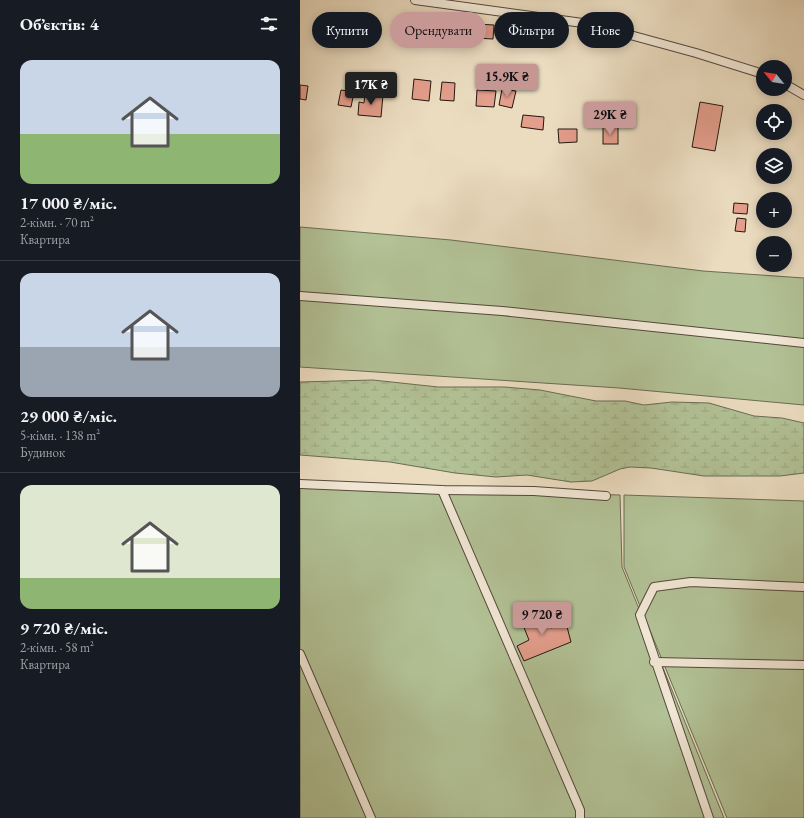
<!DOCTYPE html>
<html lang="uk">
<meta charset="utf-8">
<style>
:root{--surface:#171b24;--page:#242831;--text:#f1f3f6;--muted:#9ea1a6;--line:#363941;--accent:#c59692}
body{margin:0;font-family:"EB Garamond",serif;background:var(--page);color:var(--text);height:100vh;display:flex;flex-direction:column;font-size:15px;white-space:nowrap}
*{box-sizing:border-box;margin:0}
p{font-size:13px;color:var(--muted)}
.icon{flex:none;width:22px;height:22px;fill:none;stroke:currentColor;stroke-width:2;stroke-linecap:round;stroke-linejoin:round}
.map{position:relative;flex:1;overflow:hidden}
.details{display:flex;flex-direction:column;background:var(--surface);width:300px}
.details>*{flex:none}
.guide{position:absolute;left:12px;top:12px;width:380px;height:36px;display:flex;gap:8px}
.needle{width:26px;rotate:300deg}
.fabs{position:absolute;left:456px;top:60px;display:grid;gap:8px}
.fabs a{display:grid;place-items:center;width:36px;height:36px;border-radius:50%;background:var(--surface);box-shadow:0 2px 10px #0003;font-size:20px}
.price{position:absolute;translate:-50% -34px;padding:0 9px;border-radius:4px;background:var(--accent);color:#111;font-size:13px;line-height:26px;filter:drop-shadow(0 1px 2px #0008)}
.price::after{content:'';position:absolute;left:50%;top:24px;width:12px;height:9px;margin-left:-6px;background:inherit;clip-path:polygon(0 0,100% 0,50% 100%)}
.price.selected{background:#222;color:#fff}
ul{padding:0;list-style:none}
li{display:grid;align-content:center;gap:8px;height:212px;padding:0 20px}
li+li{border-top:1px solid var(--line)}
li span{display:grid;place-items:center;height:124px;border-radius:12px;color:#555}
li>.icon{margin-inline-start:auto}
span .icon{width:72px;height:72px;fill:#fffc;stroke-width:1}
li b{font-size:17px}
h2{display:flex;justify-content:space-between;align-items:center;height:48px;padding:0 20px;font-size:17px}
.chip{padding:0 14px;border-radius:18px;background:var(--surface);box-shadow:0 2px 10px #0003;font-size:14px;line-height:36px}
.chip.selected{background:var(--accent);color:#111}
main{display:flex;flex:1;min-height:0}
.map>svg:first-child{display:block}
</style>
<main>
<section class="details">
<h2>Об’єктів: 4<svg class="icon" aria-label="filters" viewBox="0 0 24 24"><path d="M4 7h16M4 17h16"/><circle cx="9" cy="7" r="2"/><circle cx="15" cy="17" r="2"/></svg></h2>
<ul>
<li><span style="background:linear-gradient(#c9d6e8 60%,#8fb573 0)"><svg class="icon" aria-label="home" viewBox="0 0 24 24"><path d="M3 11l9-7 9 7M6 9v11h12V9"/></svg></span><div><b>17 000 ₴/міс.</b><p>2-кімн. · 70 m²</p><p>Квартира</p></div></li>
<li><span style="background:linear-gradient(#c9d6e8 60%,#9aa5b1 0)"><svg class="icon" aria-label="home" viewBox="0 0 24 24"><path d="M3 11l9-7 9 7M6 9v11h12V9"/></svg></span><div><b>29 000 ₴/міс.</b><p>5-кімн. · 138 m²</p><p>Будинок</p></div></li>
<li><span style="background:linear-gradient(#dfe7d0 75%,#8fb573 0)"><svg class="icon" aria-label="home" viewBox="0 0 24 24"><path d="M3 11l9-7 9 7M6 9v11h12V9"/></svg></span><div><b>9 720 ₴/міс.</b><p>2-кімн. · 58 m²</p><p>Квартира</p></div></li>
</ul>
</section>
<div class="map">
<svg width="504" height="818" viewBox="0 0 504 818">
<defs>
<pattern id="wetland-marsh" width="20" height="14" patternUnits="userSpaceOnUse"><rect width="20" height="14" fill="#b2c296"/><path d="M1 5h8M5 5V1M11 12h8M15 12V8" fill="none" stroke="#99a680"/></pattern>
</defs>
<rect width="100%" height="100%" fill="#ebdcc0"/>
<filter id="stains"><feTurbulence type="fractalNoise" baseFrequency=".005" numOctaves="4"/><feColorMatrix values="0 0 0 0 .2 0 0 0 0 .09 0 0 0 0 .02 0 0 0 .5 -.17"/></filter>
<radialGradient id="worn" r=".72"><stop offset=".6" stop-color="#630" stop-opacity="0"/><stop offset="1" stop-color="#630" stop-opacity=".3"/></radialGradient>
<polygon fill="url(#wetland-marsh)" stroke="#6a6c54" points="73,380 138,387 204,387 240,390 296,401 325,401 344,405 372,402 409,403 454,416 482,418 504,423 504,473 480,476 404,476 351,468 330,467 320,469 292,481 271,482 227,475 196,477 155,473 90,462 0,455 0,382"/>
<g fill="#b2c296" stroke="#6a6c54">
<polygon points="0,227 151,240 403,271 504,278 504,405 319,388 0,367"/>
<polygon points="0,486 320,495 322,567 424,818 0,818"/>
<polygon points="324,495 504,501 504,818 427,818 324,567"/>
</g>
<g fill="#e49e8c" stroke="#221711">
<polygon points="176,24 194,25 193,39 175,38"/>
<polygon points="114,79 131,81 129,101 112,99"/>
<polygon points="142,82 155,83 154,101 140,100"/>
<polygon points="0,85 8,86 6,100 0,99"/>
<polygon points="202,89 216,91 212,108 199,105"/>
<polygon points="41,90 54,92 51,107 38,105"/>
<polygon points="177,90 196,91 194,107 176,106"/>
<polygon points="65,93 83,95 81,117 58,115 59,102 64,103"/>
<polygon points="400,102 423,106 415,151 392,147"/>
<polygon points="223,115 244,117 243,130 221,127"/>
<rect x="303" y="127" width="15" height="17"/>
<polygon points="258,129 277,129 277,142 259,143"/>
<polygon points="434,203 448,204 447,214 433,213"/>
<polygon points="437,218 446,219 445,232 435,231"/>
<polygon points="244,611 251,628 266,623 271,642 224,661 217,646 229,640 221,620"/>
</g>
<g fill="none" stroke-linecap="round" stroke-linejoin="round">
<g stroke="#54483d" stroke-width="10">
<g id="lane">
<polyline points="115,0 290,24 396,53 463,74"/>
<polyline points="485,84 504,95"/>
<polyline points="0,296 202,311 504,343"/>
<polyline points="0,484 142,490 234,491 306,496"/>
<polyline points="142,490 280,810 280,818"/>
<polyline points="0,654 71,818"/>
<polyline points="354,662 504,665"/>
<polyline points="409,818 340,615 354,587 391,582 504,587"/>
</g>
</g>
<use href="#lane" stroke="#f2e8d6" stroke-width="8"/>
</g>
<rect width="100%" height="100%" filter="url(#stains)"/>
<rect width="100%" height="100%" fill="url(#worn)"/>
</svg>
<div class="fabs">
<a><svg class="needle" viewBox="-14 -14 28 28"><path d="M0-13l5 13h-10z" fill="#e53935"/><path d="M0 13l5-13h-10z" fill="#9ea1a6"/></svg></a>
<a><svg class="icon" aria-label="locate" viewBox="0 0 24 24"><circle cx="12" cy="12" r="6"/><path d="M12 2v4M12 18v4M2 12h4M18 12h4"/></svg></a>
<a><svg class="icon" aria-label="layers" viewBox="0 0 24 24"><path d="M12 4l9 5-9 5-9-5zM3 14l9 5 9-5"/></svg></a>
<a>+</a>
<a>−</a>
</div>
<b class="price" style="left:207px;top:98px">15.9K ₴</b>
<b class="price selected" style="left:71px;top:106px">17K ₴</b>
<b class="price" style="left:310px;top:136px">29K ₴</b>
<b class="price" style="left:242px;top:636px">9 720 ₴</b>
<div class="guide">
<a class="chip">Купити</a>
<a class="chip selected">Орендувати</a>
<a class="chip">Фільтри</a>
<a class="chip">Нове</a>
</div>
</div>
</main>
